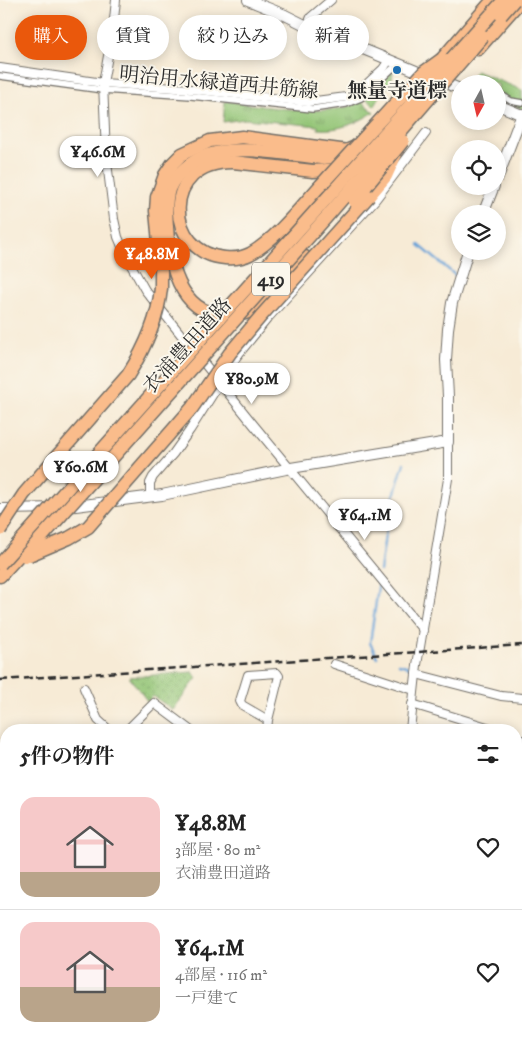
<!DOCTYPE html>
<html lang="ja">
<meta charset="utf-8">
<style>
:root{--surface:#fff;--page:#f6f6f6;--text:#222;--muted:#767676;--line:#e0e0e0;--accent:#ea580c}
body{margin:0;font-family:"IM FELL DW Pica","Noto Serif JP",serif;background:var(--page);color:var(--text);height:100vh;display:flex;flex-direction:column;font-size:19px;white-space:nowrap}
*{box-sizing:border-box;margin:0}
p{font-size:16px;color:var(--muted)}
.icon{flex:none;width:28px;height:28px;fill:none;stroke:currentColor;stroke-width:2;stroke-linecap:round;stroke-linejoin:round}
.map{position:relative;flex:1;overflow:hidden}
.drawer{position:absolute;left:0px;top:724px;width:522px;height:321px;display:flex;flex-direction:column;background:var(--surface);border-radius:20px 20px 0 0;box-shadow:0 2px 12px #0003}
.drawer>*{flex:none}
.hud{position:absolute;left:15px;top:15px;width:492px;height:45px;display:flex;gap:10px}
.needle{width:32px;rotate:188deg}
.tools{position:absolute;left:451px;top:75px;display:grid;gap:10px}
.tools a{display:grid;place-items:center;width:55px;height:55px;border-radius:50%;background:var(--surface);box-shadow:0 2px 12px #0003;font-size:25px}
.price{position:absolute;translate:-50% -42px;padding:0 11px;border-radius:18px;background:#fff;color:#222;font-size:16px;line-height:32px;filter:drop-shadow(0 1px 2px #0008)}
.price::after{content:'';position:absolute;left:50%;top:30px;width:15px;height:11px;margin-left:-8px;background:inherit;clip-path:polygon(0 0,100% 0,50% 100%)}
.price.current{background:var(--accent);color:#fff}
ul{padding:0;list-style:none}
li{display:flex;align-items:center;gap:15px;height:125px;padding:0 20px}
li+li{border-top:1px solid var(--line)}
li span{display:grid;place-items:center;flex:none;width:140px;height:100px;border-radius:15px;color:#555}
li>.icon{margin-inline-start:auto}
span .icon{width:60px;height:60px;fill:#fffc;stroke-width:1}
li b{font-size:21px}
h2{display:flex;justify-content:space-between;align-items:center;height:60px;padding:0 20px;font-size:21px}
.chip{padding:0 18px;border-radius:22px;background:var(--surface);box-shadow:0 2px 12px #0003;font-size:18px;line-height:45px}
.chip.current{background:var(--accent);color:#fff}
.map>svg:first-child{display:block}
</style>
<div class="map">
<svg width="522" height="1044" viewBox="0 0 522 1044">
<defs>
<pattern id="grass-tufts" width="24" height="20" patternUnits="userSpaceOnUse" patternTransform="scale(1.25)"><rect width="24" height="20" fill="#92c475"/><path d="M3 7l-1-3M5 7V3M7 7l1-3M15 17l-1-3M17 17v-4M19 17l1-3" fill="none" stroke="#779f60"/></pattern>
<pattern id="park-dots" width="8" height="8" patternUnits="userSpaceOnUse" patternTransform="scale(1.25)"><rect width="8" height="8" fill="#92c475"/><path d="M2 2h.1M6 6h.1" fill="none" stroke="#779f60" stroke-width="1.8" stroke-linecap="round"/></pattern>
</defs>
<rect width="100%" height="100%" fill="#fbf7ec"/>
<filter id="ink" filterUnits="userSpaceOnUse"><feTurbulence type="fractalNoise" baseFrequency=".02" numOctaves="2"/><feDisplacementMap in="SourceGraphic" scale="10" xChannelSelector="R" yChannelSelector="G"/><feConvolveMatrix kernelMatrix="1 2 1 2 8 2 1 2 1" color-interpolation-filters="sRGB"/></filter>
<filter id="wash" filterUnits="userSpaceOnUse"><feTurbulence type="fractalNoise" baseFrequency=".0096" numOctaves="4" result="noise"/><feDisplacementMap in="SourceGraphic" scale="20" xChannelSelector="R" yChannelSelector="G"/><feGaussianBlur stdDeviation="1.12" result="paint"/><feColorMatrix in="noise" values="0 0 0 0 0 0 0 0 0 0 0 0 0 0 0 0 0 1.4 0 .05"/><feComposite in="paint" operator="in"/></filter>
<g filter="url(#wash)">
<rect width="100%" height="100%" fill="#f7ebd6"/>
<g fill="url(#grass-tufts)" stroke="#5e7850">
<polygon points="476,71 522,90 522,109 498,99 498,84 466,84"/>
<path d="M392,72H393C392,89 380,91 375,106L365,98Z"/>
<path d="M225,101C259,105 332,120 361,101L374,112C358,123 338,131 318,129V126L245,119L223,122Z"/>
</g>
<polygon fill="url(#park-dots)" stroke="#5e7850" points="193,672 197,678 173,710 153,696 148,702 129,677"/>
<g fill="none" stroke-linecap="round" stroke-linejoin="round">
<g stroke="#68a3d8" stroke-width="2.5">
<polyline points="419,245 455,275"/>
<polyline points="380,571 388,515 404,463"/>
<polyline points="377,657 370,643 379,581"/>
<polyline points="399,664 413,668"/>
</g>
<g stroke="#68a3d8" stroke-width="15">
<polyline points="0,1007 6,1020"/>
<polyline points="16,1039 18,1044"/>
</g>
</g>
</g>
<g filter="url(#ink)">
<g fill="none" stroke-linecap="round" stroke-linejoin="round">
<g stroke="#726e67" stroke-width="8">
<g id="pedestrian">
<polyline points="0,76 103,90 191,96 312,109 346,104 361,98 392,69"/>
<polyline points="498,93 511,101 522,103"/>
</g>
</g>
<g stroke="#726e67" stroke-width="10">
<g id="minor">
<polyline points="116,0 113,29 103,83 106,154 114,219 118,237 127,258 145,290 253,424 423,630"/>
<polyline points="307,26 311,17 331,0"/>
<polyline points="0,68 103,83 190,89 308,102 354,96 383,69 389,60"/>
<polyline points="150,497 150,483 153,477 173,454 190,430 237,356 268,318 375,200 426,133"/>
<polyline points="334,664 414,690"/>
<polyline points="416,674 501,696 522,698"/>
<polyline points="84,688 98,720 109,730"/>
<polyline points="412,704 497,730"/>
<polyline points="127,730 154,703 190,730"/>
<polyline points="267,730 268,720 279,676 277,673 248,675 240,701 242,705 268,720"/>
<polyline points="410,730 417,665 448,479 448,442"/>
<polyline points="516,760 522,740"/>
<polyline points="516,848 522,850"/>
<polyline points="0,859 6,853"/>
<polyline points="0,897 6,904"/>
<polyline points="0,966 6,977"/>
<polyline points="516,976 522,969"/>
<polyline points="0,983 6,990"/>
<polyline points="516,1009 522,1014"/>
<polyline points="39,1039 42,1044"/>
<polyline points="82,1039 85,1044"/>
<polyline points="142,1039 145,1044"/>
<polyline points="196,1039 199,1044"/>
<polyline points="450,1039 457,1044"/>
<polyline points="247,1044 247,1039"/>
<polyline points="324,1044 327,1039"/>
</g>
</g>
<g stroke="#726e67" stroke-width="12">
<g id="tertiary">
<polyline points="248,0 285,15 307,26 460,89"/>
<polyline points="498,105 522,115"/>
<polyline points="498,177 522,114"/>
<polyline points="483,214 494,186"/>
<polyline points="0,509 60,508 162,495 291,468 448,442 448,396 446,360 448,329 452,303 468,251"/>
</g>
</g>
<g stroke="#726e67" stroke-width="15">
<g id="trunk">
<polyline points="478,49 521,0"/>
<polyline points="436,66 493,0"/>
<path d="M321,185C302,206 274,241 250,254C242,258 234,259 225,258C164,253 160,161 233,162L313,171L341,169"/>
<polyline points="369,196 386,176 397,152"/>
<path d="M305,257C291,271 265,306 248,312C240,315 231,316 222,315C179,312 169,262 167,227C166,215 165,201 169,189C176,173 191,161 208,155C239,144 287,155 321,158L333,157L355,147"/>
<polyline points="161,288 161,264 156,211 157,197 165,175 173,163 182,154 210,141 242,137 348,151"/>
<polyline points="0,576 30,543"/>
</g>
</g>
<use href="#pedestrian" stroke="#fff" stroke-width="5.5"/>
<use href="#minor" stroke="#fff" stroke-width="8"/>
<use href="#tertiary" stroke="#fff" stroke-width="10"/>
<use href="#trunk" stroke="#fabc8b" stroke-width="12"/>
<polyline stroke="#2b2b2b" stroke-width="2.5" stroke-dasharray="8 4" stroke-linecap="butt" points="0,680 522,645"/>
<g stroke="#726e67" stroke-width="15" stroke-linecap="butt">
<g id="trunk-bridge">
<polyline points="501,15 514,0"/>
<polyline points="321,185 424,72 442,59"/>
<polyline points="354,201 403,141"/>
<path d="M0,530L24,494L128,375C145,348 158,320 161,288"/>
<polyline points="29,555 69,538 88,527 192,408 230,353 261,316 369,196"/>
<polyline points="25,556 330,213 483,36"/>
<polyline points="0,564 504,0"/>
</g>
</g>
<use href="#trunk-bridge" stroke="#fabc8b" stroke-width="12"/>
</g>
</g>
<circle fill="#1f6fb2" stroke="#fbf7ec" stroke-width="2" cx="397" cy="70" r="5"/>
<g text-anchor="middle" stroke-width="4" stroke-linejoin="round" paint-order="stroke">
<rect fill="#fbf7ec" stroke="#696865" stroke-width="1" x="252" y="262.5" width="38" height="33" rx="4"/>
<g font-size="19" font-weight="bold" fill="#2b2b2b">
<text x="271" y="286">419</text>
</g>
<g font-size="20" fill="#2b2b2b" stroke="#fbf7ec">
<text transform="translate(219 82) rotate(5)" y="7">明治用水緑道西井筋線</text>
<text transform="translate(187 345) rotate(-48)" y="7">衣浦豊田道路</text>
</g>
<g font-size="20" font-weight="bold" fill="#2b2b2b" stroke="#fbf7ec">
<text x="397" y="97">無量寺道標</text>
</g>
</g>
</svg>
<div class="tools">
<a><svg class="needle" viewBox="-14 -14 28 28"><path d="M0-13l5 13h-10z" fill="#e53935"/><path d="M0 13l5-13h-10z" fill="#767676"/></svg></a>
<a><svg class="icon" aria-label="locate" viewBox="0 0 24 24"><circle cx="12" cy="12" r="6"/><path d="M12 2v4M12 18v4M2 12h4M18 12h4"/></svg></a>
<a><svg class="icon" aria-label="layers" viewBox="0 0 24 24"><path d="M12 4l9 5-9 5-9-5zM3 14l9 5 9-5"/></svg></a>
</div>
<b class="price" style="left:98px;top:178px">¥46.6M</b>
<b class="price current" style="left:152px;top:280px">¥48.8M</b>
<b class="price" style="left:252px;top:405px">¥80.9M</b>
<b class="price" style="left:81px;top:493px">¥60.6M</b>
<b class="price" style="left:365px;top:541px">¥64.1M</b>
<div class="hud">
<a class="chip current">購入</a>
<a class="chip">賃貸</a>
<a class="chip">絞り込み</a>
<a class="chip">新着</a>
</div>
<section class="drawer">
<h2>5件の物件<svg class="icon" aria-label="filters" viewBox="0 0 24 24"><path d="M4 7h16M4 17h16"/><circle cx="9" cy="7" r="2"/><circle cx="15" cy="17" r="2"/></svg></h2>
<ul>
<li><span style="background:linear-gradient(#f6c9c9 75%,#b9a48a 0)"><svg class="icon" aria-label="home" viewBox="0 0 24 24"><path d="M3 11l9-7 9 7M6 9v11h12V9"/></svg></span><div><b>¥48.8M</b><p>3部屋 · 80 m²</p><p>衣浦豊田道路</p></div><svg class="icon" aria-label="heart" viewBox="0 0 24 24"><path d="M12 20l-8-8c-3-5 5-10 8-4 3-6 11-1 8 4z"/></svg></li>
<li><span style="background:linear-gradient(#f6c9c9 65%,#b9a48a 0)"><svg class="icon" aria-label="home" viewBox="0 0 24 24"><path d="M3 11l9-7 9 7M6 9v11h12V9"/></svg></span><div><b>¥64.1M</b><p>4部屋 · 116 m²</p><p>一戸建て</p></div><svg class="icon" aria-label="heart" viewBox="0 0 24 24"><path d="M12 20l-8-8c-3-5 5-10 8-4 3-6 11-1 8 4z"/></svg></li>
</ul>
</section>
</div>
